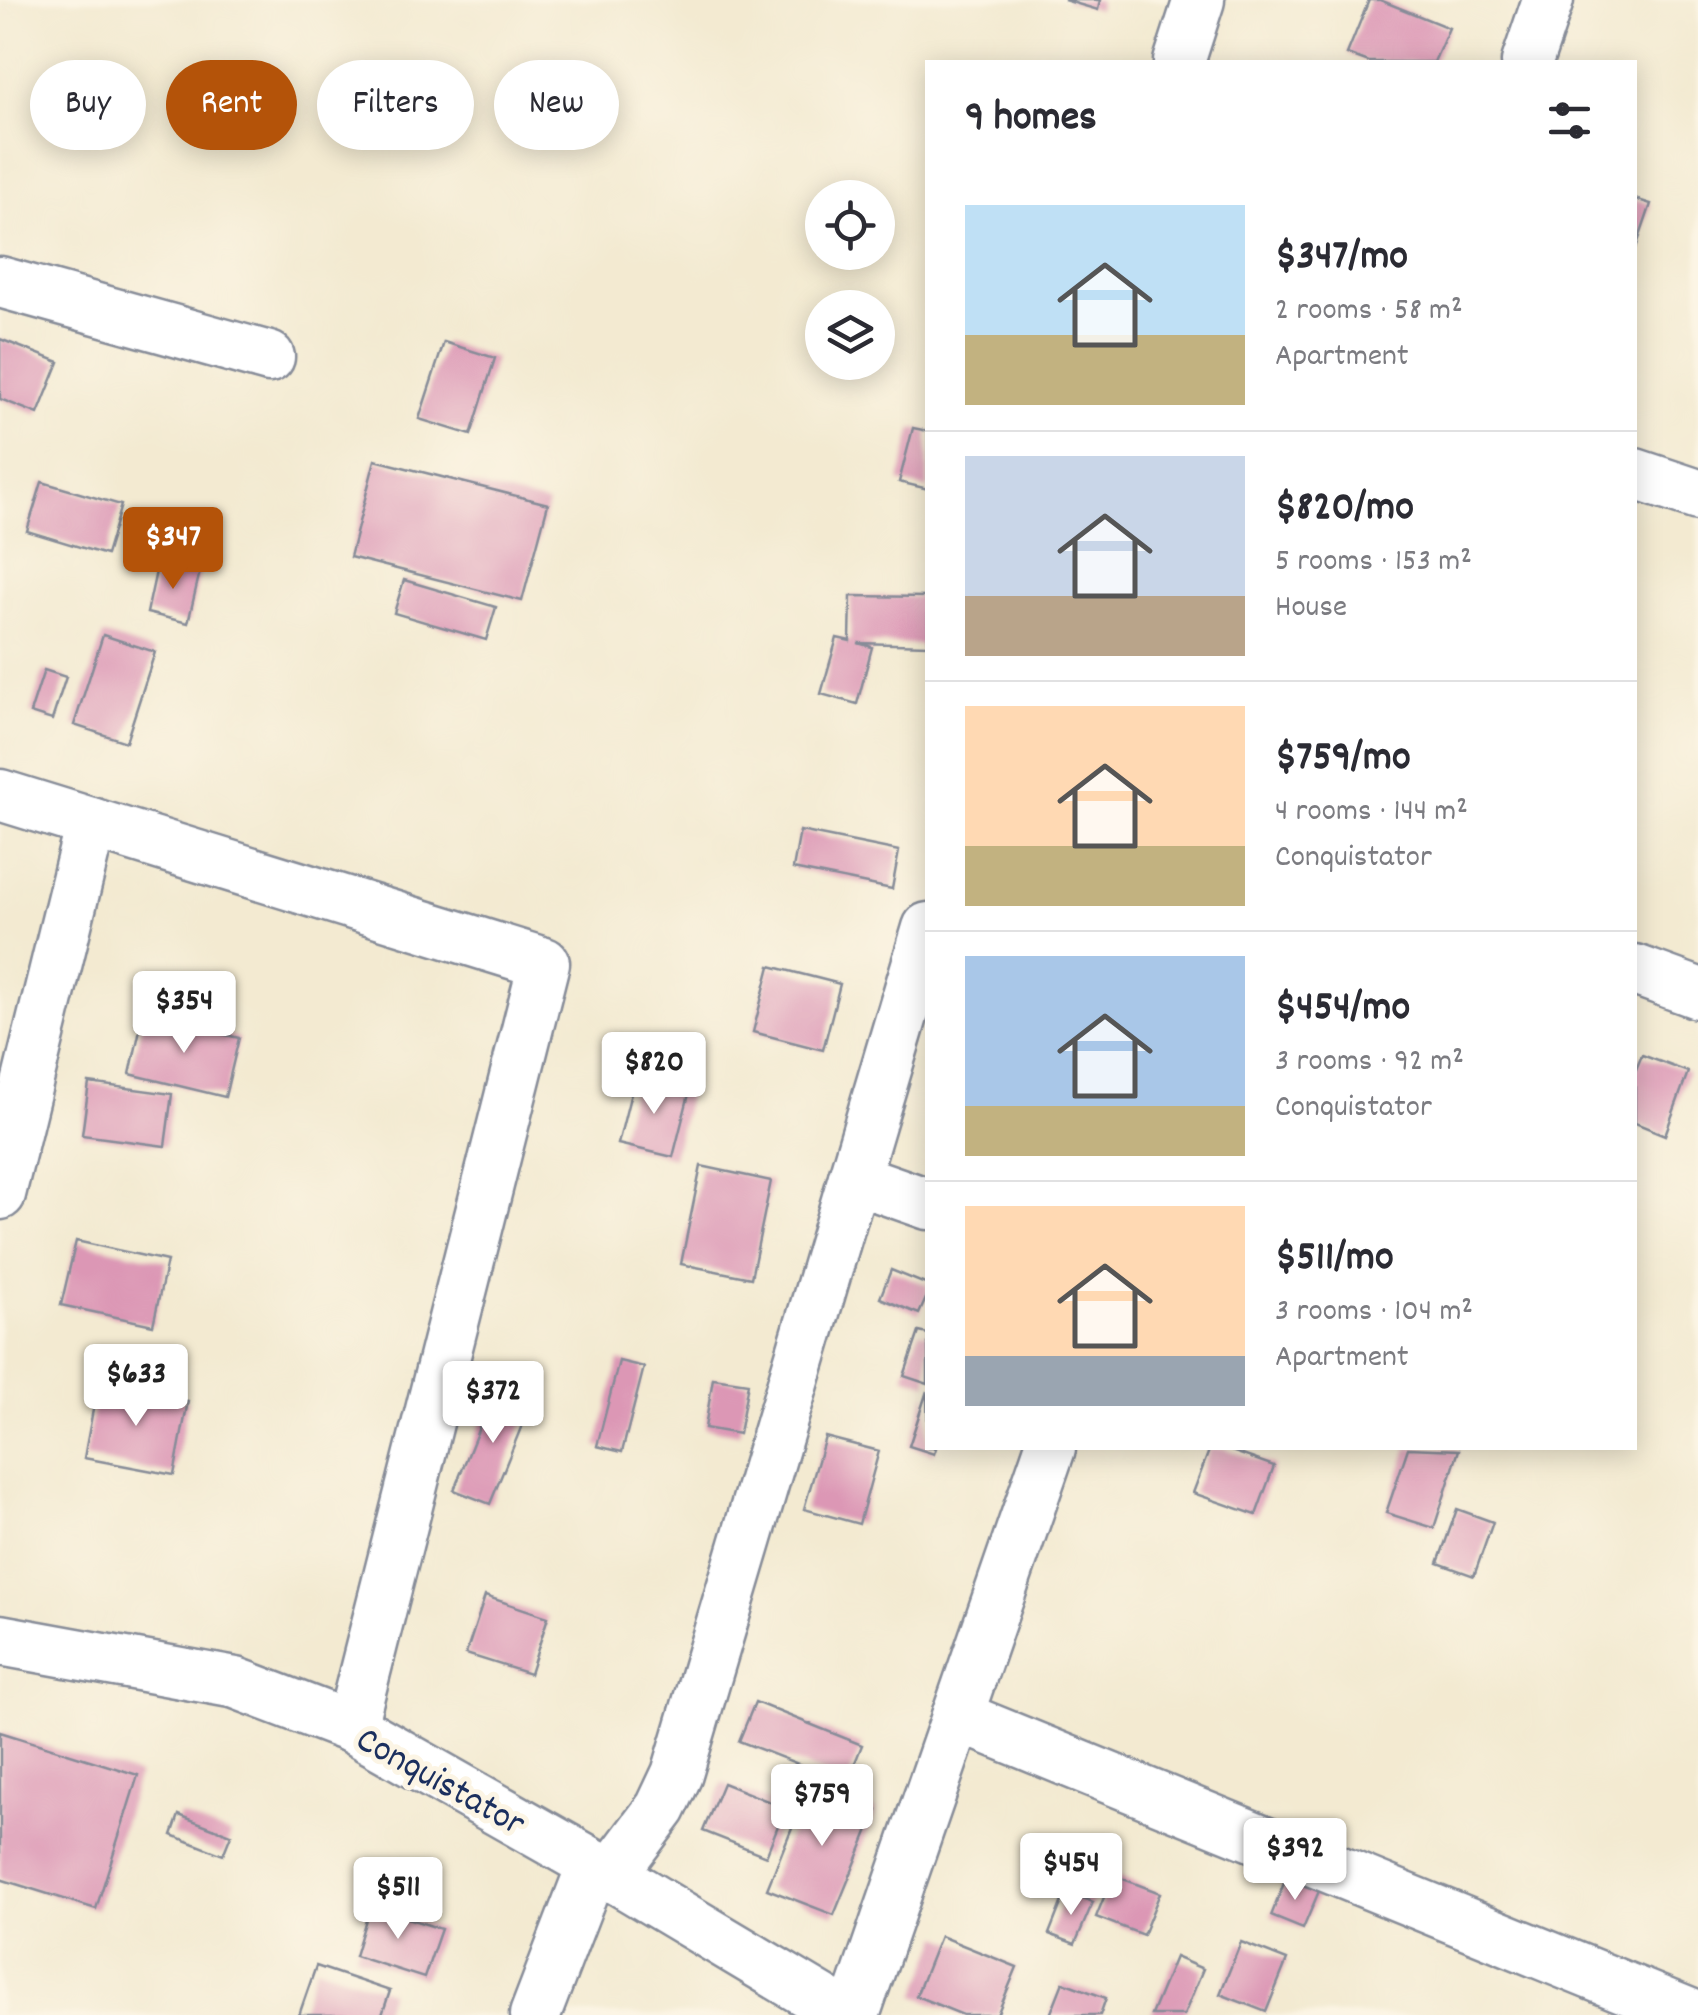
<!DOCTYPE html>
<meta charset="utf-8">
<style>
:root{--surface:#fff;--page:#f2f2f3;--text:#2b2b33;--muted:#7c7c81;--line:#e1e1e2;--accent:#b45309}
body{margin:0;font-family:Dekko,sans-serif;background:var(--page);color:var(--text);height:100vh;display:flex;flex-direction:column;font-size:38px;white-space:nowrap}
*{box-sizing:border-box;margin:0}
p{font-size:32px;color:var(--muted)}
.icon{flex:none;width:55px;height:55px;fill:none;stroke:currentColor;stroke-width:2;stroke-linecap:round;stroke-linejoin:round}
.map{position:relative;flex:1;overflow:hidden}
.sheet{position:absolute;left:925px;top:60px;width:712px;height:1390px;display:flex;flex-direction:column;background:var(--surface);border-radius:0px;box-shadow:0 5px 25px #0003}
.sheet>*{flex:none}
.banner{position:absolute;left:30px;top:60px;width:745px;height:90px;display:flex;gap:20px}
.tools{position:absolute;left:805px;top:180px;display:grid;gap:20px}
.tools a{display:grid;place-items:center;width:90px;height:90px;border-radius:50%;background:var(--surface);box-shadow:0 5px 25px #0003;font-size:50px}
.price{position:absolute;translate:-50% -85px;padding:0 22px;border-radius:10px;background:#fff;color:#222;font-size:32px;line-height:65px;filter:drop-shadow(0 2px 5px #0008)}
.price::after{content:'';position:absolute;left:50%;top:60px;width:30px;height:22px;margin-left:-15px;background:inherit;clip-path:polygon(0 0,100% 0,50% 100%)}
.price.on{background:var(--accent);color:#fff}
ul{padding:0;list-style:none}
li{display:flex;align-items:center;gap:30px;height:250px;padding:0 40px}
li+li{border-top:2px solid var(--line)}
li span{display:grid;place-items:center;flex:none;width:280px;height:200px;border-radius:0px;color:#555}
li>.icon{margin-inline-start:auto}
span .icon{width:120px;height:120px;fill:#fffc;stroke-width:1}
li b{font-size:42px}
h2{display:flex;justify-content:space-between;align-items:center;height:120px;padding:0 40px;font-size:42px}
.tag{padding:0 35px;border-radius:45px;background:var(--surface);box-shadow:0 5px 25px #0003;font-size:35px;line-height:90px}
.tag.on{background:var(--accent);color:#fff}
.map>svg:first-child{display:block}
</style>
<div class="map">
<svg width="1698" height="2015" viewBox="0 0 1698 2015">
<rect width="100%" height="100%" fill="#fcf5e5"/>
<filter id="ink" filterUnits="userSpaceOnUse"><feTurbulence type="fractalNoise" baseFrequency=".01" numOctaves="2"/><feDisplacementMap in="SourceGraphic" scale="20" xChannelSelector="R" yChannelSelector="G"/><feConvolveMatrix kernelMatrix="1 2 1 2 8 2 1 2 1" color-interpolation-filters="sRGB"/></filter>
<filter id="wash" filterUnits="userSpaceOnUse"><feTurbulence type="fractalNoise" baseFrequency=".0048" numOctaves="4" result="noise"/><feDisplacementMap in="SourceGraphic" scale="40" xChannelSelector="R" yChannelSelector="G"/><feGaussianBlur stdDeviation="2.25" result="paint"/><feColorMatrix in="noise" values="0 0 0 0 0 0 0 0 0 0 0 0 0 0 0 0 0 1.4 0 .05"/><feComposite in="paint" operator="in"/></filter>
<g filter="url(#wash)">
<rect width="100%" height="100%" fill="#f3ead1"/>
<g id="blocks">
<g fill="#dc97b5">
<polygon points="1064,0 1100,0 1098,10"/>
<polygon points="1369,0 1380,0 1449,28 1434,62 1369,62 1347,54"/>
<polygon points="1635,199 1651,204 1636,248 1635,248"/>
<polygon points="0,339 59,362 38,414 0,399"/>
<polygon points="444,342 495,358 471,435 419,419"/>
<polygon points="913,428 928,431 928,489 899,482"/>
<polygon points="375,460 548,504 522,601 350,557"/>
<polygon points="42,482 121,505 106,555 27,531"/>
<polygon points="158,562 200,571 188,623 147,613"/>
<polygon points="404,580 496,607 486,640 394,613"/>
<polygon points="851,596 928,597 928,645 858,643 872,647 857,704 821,694 837,638 850,641"/>
<polygon points="103,635 155,652 126,742 74,725"/>
<polygon points="44,670 66,677 52,720 30,713"/>
<polygon points="800,831 899,851 892,889 793,869"/>
<polygon points="770,966 840,984 823,1050 753,1032"/>
<polygon points="143,1016 239,1038 225,1097 130,1074"/>
<polygon points="1642,1055 1688,1072 1665,1135 1635,1123 1635,1072"/>
<polygon points="635,1077 690,1090 673,1157 618,1144"/>
<polygon points="89,1083 172,1094 165,1146 82,1135"/>
<polygon points="701,1166 771,1181 751,1278 681,1264"/>
<polygon points="76,1241 167,1261 153,1325 61,1305"/>
<polygon points="891,1270 928,1285 928,1294 919,1314 880,1298"/>
<polygon points="919,1332 928,1334 928,1384 904,1376"/>
<polygon points="619,1361 644,1367 622,1452 597,1446"/>
<polygon points="713,1378 748,1383 739,1434 705,1428"/>
<polygon points="98,1383 188,1401 174,1475 84,1458"/>
<polygon points="495,1388 531,1403 490,1504 454,1490"/>
<polygon points="927,1391 928,1448 936,1448 934,1454 909,1446"/>
<polygon points="825,1437 879,1451 859,1524 804,1509"/>
<polygon points="1210,1448 1223,1448 1274,1466 1256,1515 1193,1493"/>
<polygon points="1408,1448 1459,1450 1434,1528 1386,1513"/>
<polygon points="1457,1509 1493,1522 1474,1576 1438,1563"/>
<polygon points="485,1596 548,1617 530,1674 466,1654"/>
<polygon points="755,1702 862,1745 847,1783 739,1741"/>
<polygon points="0,1732 138,1775 96,1909 0,1879"/>
<polygon points="723,1783 785,1808 766,1856 703,1831"/>
<polygon points="810,1783 877,1810 834,1915 767,1889"/>
<polygon points="179,1815 231,1835 223,1855 172,1835"/>
<polygon points="1113,1875 1160,1893 1143,1935 1096,1917"/>
<polygon points="1286,1878 1319,1891 1303,1929 1271,1916"/>
<polygon points="1066,1891 1093,1902 1075,1944 1049,1934"/>
<polygon points="370,1906 441,1929 424,1978 355,1956"/>
<polygon points="940,1936 1017,1967 997,2015 963,2015 916,1996"/>
<polygon points="1241,1942 1287,1960 1266,2012 1220,1994"/>
<polygon points="1175,1957 1203,1969 1184,2015 1151,2015"/>
<polygon points="316,1966 390,1991 382,2015 299,2015"/>
<polygon points="1063,1982 1106,1998 1100,2015 1050,2015"/>
</g>
</g>
</g>
<g filter="url(#ink)">
<use href="#blocks" fill-opacity="0" stroke="#878c98" stroke-width="2.5"/>
<g fill="none" stroke-linecap="round" stroke-linejoin="round">
<g stroke="#878c98" stroke-width="55">
<g id="minor">
<polyline points="1179,62 1199,0"/>
<polyline points="1527,62 1548,0"/>
<polyline points="0,282 269,357"/>
<polyline points="1635,474 1698,495"/>
<polyline points="0,795 544,963 351,1727"/>
<polyline points="1635,970 1698,993"/>
<polyline points="854,1178 928,1204"/>
<polyline points="0,1194 91,823"/>
<polyline points="0,1640 236,1683 351,1727 593,1864 846,2015"/>
<polyline points="957,1716 1692,2015"/>
<polyline points="609,1877 661,1808 677,1774 928,928"/>
<polyline points="535,2015 593,1864"/>
<polyline points="854,2015 1050,1448"/>
</g>
</g>
<use href="#minor" stroke="#fff" stroke-width="50"/>
</g>
</g>
<g text-anchor="middle" stroke-width="10" stroke-linejoin="round" paint-order="stroke">
<g font-size="38" fill="#1b2f5e" stroke="#fcf5e5">
<text transform="translate(442 1779) rotate(29)" y="13">Conquistator</text>
</g>
</g>
</svg>
<div class="tools">
<a><svg class="icon" aria-label="locate" viewBox="0 0 24 24"><circle cx="12" cy="12" r="6"/><path d="M12 2v4M12 18v4M2 12h4M18 12h4"/></svg></a>
<a><svg class="icon" aria-label="layers" viewBox="0 0 24 24"><path d="M12 4l9 5-9 5-9-5zM3 14l9 5 9-5"/></svg></a>
</div>
<b class="price on" style="left:173px;top:592px">$347</b>
<b class="price" style="left:184px;top:1056px">$354</b>
<b class="price" style="left:654px;top:1117px">$820</b>
<b class="price" style="left:136px;top:1429px">$633</b>
<b class="price" style="left:493px;top:1446px">$372</b>
<b class="price" style="left:822px;top:1849px">$759</b>
<b class="price" style="left:1295px;top:1903px">$392</b>
<b class="price" style="left:1071px;top:1918px">$454</b>
<b class="price" style="left:398px;top:1942px">$511</b>
<div class="banner">
<a class="tag">Buy</a>
<a class="tag on">Rent</a>
<a class="tag">Filters</a>
<a class="tag">New</a>
</div>
<section class="sheet">
<h2>9 homes<svg class="icon" aria-label="filters" viewBox="0 0 24 24"><path d="M4 7h16M4 17h16"/><circle cx="9" cy="7" r="2"/><circle cx="15" cy="17" r="2"/></svg></h2>
<ul>
<li><span style="background:linear-gradient(#bfe0f5 65%,#c2b280 0)"><svg class="icon" aria-label="home" viewBox="0 0 24 24"><path d="M3 11l9-7 9 7M6 9v11h12V9"/></svg></span><div><b>$347/mo</b><p>2 rooms · 58 m²</p><p>Apartment</p></div></li>
<li><span style="background:linear-gradient(#c9d6e8 70%,#b9a48a 0)"><svg class="icon" aria-label="home" viewBox="0 0 24 24"><path d="M3 11l9-7 9 7M6 9v11h12V9"/></svg></span><div><b>$820/mo</b><p>5 rooms · 153 m²</p><p>House</p></div></li>
<li><span style="background:linear-gradient(#ffd9b3 70%,#c2b280 0)"><svg class="icon" aria-label="home" viewBox="0 0 24 24"><path d="M3 11l9-7 9 7M6 9v11h12V9"/></svg></span><div><b>$759/mo</b><p>4 rooms · 144 m²</p><p>Conquistator</p></div></li>
<li><span style="background:linear-gradient(#a9c7e8 75%,#c2b280 0)"><svg class="icon" aria-label="home" viewBox="0 0 24 24"><path d="M3 11l9-7 9 7M6 9v11h12V9"/></svg></span><div><b>$454/mo</b><p>3 rooms · 92 m²</p><p>Conquistator</p></div></li>
<li><span style="background:linear-gradient(#ffd9b3 75%,#9aa5b1 0)"><svg class="icon" aria-label="home" viewBox="0 0 24 24"><path d="M3 11l9-7 9 7M6 9v11h12V9"/></svg></span><div><b>$511/mo</b><p>3 rooms · 104 m²</p><p>Apartment</p></div></li>
</ul>
</section>
</div>
